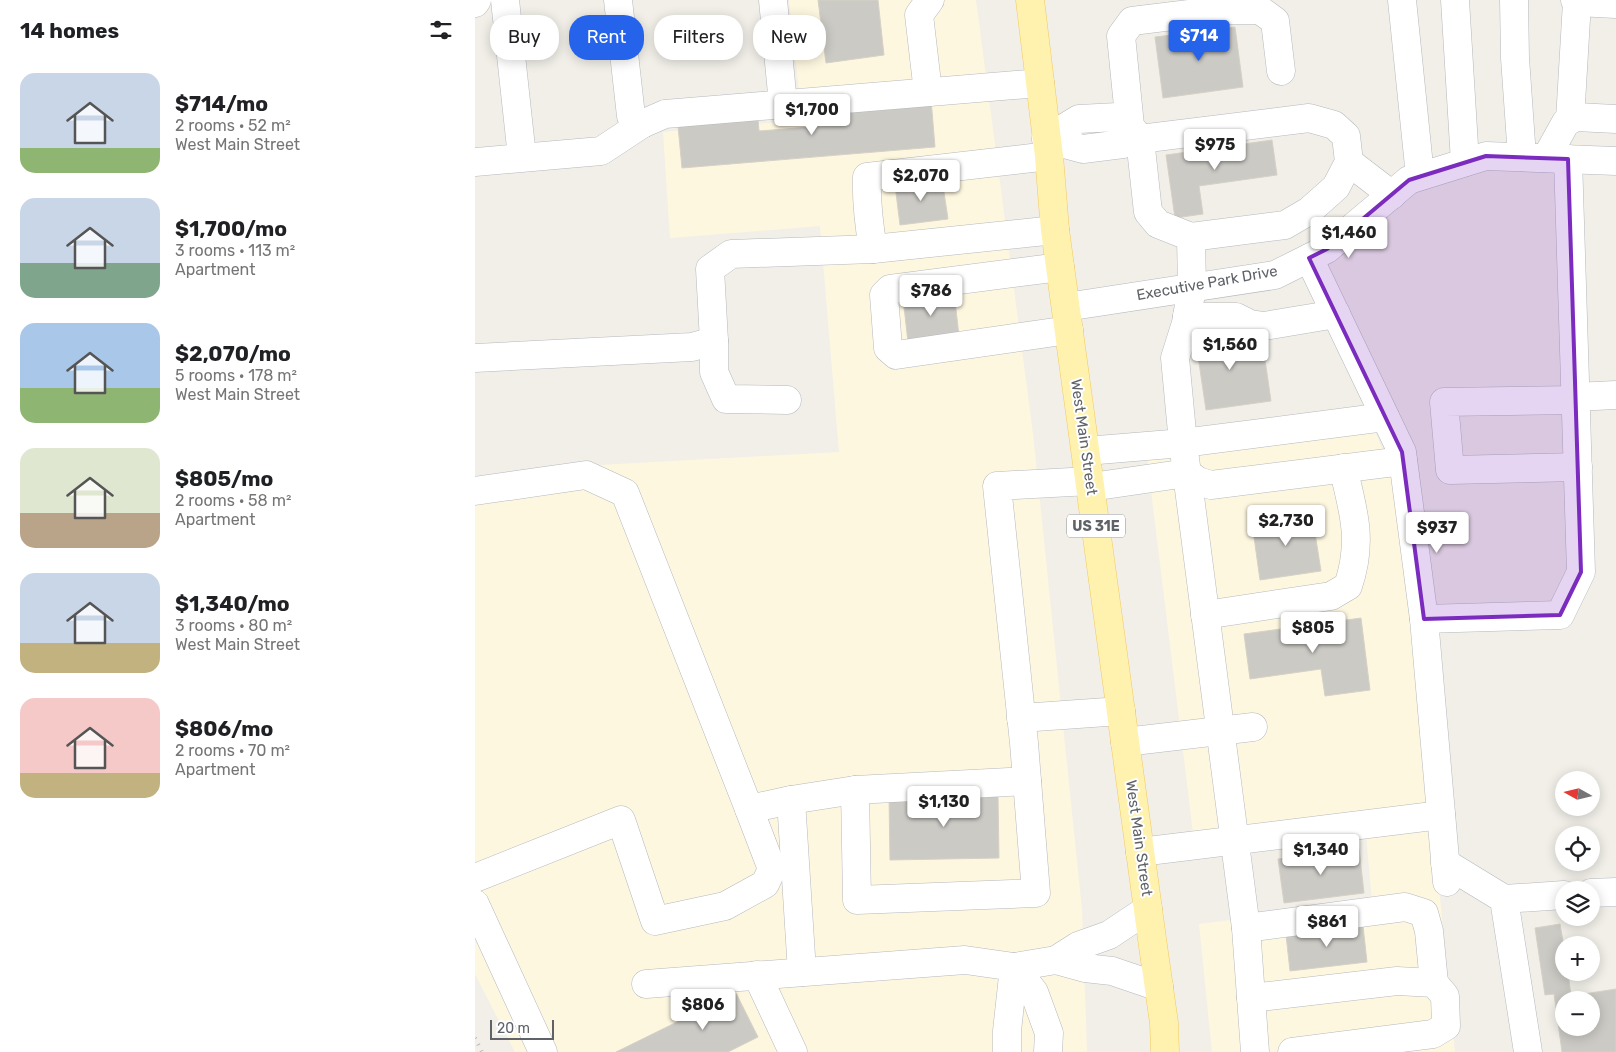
<!DOCTYPE html>
<meta charset="utf-8">
<style>
:root{--surface:#fff;--page:#f6f6f6;--text:#202124;--muted:#757577;--accent:#2563eb}
body{margin:0;font-family:Rubik,sans-serif;background:var(--page);color:var(--text);height:100vh;display:flex;flex-direction:column;font-size:19px;white-space:nowrap}
*{box-sizing:border-box;margin:0}
p{font-size:16px;color:var(--muted)}
.icon{flex:none;width:28px;height:28px;fill:none;stroke:currentColor;stroke-width:2;stroke-linecap:round;stroke-linejoin:round}
.map{position:relative;flex:1;overflow:hidden}
.sheet{display:flex;flex-direction:column;background:var(--surface);width:475px}
.sheet>*{flex:none}
.top-card{position:absolute;left:15px;top:15px;width:475px;height:45px;display:flex;gap:10px}
.needle{width:32px;rotate:278deg}
.buttons{position:absolute;left:1080px;top:771px;display:grid;gap:10px}
.buttons a{display:grid;place-items:center;width:45px;height:45px;border-radius:50%;background:var(--surface);box-shadow:0 2px 12px #0003;font-size:25px}
.scale{position:absolute;left:15px;bottom:12px;width:64px;box-sizing:border-box;padding-left:5px;border:2px solid #5f6368;border-top:0;font-size:14px;line-height:18px;white-space:nowrap;color:#5f6368;-webkit-text-stroke:4px #fff;paint-order:stroke}
.price{position:absolute;translate:-50% -42px;padding:0 11px;border-radius:5px;background:#fff;color:#222;font-size:16px;line-height:32px;filter:drop-shadow(0 1px 2px #0008)}
.price::after{content:'';position:absolute;left:50%;top:30px;width:15px;height:11px;margin-left:-8px;background:inherit;clip-path:polygon(0 0,100% 0,50% 100%)}
.price.active{background:var(--accent);color:#fff}
ul{padding:0;list-style:none}
li{display:flex;align-items:center;gap:15px;height:125px;padding:0 20px}
li span{display:grid;place-items:center;flex:none;width:140px;height:100px;border-radius:15px;color:#555}
li>.icon{margin-inline-start:auto}
span .icon{width:60px;height:60px;fill:#fffc;stroke-width:1}
li b{font-size:21px}
h2{display:flex;justify-content:space-between;align-items:center;height:60px;padding:0 20px;font-size:21px}
.tag{padding:0 18px;border-radius:20px;background:var(--surface);box-shadow:0 2px 12px #0003;font-size:18px;line-height:45px}
.tag.active{background:var(--accent);color:#fff}
main{display:flex;flex:1;min-height:0}
.map>svg:first-child{display:block}
</style>
<main>
<section class="sheet">
<h2>14 homes<svg class="icon" aria-label="filters" viewBox="0 0 24 24"><path d="M4 7h16M4 17h16"/><circle cx="9" cy="7" r="2"/><circle cx="15" cy="17" r="2"/></svg></h2>
<ul>
<li><span style="background:linear-gradient(#c9d6e8 75%,#8fb573 0)"><svg class="icon" aria-label="home" viewBox="0 0 24 24"><path d="M3 11l9-7 9 7M6 9v11h12V9"/></svg></span><div><b>$714/mo</b><p>2 rooms · 52 m²</p><p>West Main Street</p></div></li>
<li><span style="background:linear-gradient(#c9d6e8 65%,#7fa58c 0)"><svg class="icon" aria-label="home" viewBox="0 0 24 24"><path d="M3 11l9-7 9 7M6 9v11h12V9"/></svg></span><div><b>$1,700/mo</b><p>3 rooms · 113 m²</p><p>Apartment</p></div></li>
<li><span style="background:linear-gradient(#a9c7e8 65%,#8fb573 0)"><svg class="icon" aria-label="home" viewBox="0 0 24 24"><path d="M3 11l9-7 9 7M6 9v11h12V9"/></svg></span><div><b>$2,070/mo</b><p>5 rooms · 178 m²</p><p>West Main Street</p></div></li>
<li><span style="background:linear-gradient(#dfe7d0 65%,#b9a48a 0)"><svg class="icon" aria-label="home" viewBox="0 0 24 24"><path d="M3 11l9-7 9 7M6 9v11h12V9"/></svg></span><div><b>$805/mo</b><p>2 rooms · 58 m²</p><p>Apartment</p></div></li>
<li><span style="background:linear-gradient(#c9d6e8 70%,#c2b280 0)"><svg class="icon" aria-label="home" viewBox="0 0 24 24"><path d="M3 11l9-7 9 7M6 9v11h12V9"/></svg></span><div><b>$1,340/mo</b><p>3 rooms · 80 m²</p><p>West Main Street</p></div></li>
<li><span style="background:linear-gradient(#f6c9c9 75%,#c2b280 0)"><svg class="icon" aria-label="home" viewBox="0 0 24 24"><path d="M3 11l9-7 9 7M6 9v11h12V9"/></svg></span><div><b>$806/mo</b><p>2 rooms · 70 m²</p><p>Apartment</p></div></li>
</ul>
</section>
<div class="map">
<svg width="1141" height="1052" viewBox="0 0 1141 1052">
<rect width="100%" height="100%" fill="#f1efe8"/>
<g fill="#fef7e0">
<polygon points="314,0 501,0 558,434 607,910 612,1052 40,1052 0,974 0,482 106,466 364,452 345,226 195,238 188,132 327,120"/>
<polygon points="900,431 918,475 936,598 980,1052 737,1052 724,924 897,902 891,834 721,857 672,458"/>
</g>
<g fill="#cccac5" stroke="#d6d1c6" fill-rule="evenodd">
<polygon points="343,0 403,0 409,55 351,63"/>
<polygon points="760,27 768,87 688,98 680,37"/>
<polygon points="456,99 460,147 207,168 203,126 283,119 284,131 362,125 360,106"/>
<polygon points="797,140 802,175 724,186 728,214 700,218 691,155"/>
<polygon points="467,179 473,219 425,225 420,185"/>
<polygon points="479,292 484,336 433,342 428,298"/>
<polygon points="752,324 756,351 788,346 796,401 731,410 719,329"/>
<polygon points="837,514 846,571 785,580 777,523"/>
<polygon points="886,618 895,690 850,696 846,669 775,679 769,634"/>
<polygon points="523,796 524,858 415,860 414,798"/>
<polygon points="884,849 889,893 809,903 803,859"/>
<path d="M1085,924L1089,947V972H1093L1096,996L1141,989V1052H1087L1079,994L1070,995L1060,928ZM1089,1000H1116V1028H1089Z"/>
<polygon points="888,926 892,962 815,971 811,935"/>
<polygon points="261,993 283,1037 253,1052 141,1052"/>
</g>
<g fill="none" stroke-linecap="round" stroke-linejoin="round">
<g stroke="#b5b8bc" stroke-width="29">
<g id="minor">
<polyline points="30,0 47,157"/>
<polyline points="143,0 156,116 167,124"/>
<polyline points="298,0 308,104"/>
<polyline points="927,0 945,176"/>
<polyline points="980,0 990,162"/>
<polyline points="1039,0 1040,58 1047,157"/>
<polyline points="1100,0 1102,2 1141,4"/>
<polyline points="0,3 2,0"/>
<polyline points="453,92 444,15 455,0"/>
<polygon points="643,117 655,126 648,144 608,149 571,139 604,119"/>
<polyline points="1095,120 1102,2"/>
<polyline points="665,139 834,118 859,125 871,136 874,162 861,187 834,211 810,225 716,237"/>
<polyline points="1071,158 1091,122 1101,117 1141,119"/>
<polyline points="0,162 126,151 167,124 190,114 565,83"/>
<polyline points="874,162 917,195"/>
<path d="M398,249C394,225 391,202 392,177L574,156"/>
<polyline points="834,258 927,452 949,619 972,882"/>
<polyline points="585,267 415,289 409,295 413,348 421,355 594,330"/>
<polyline points="591,307 800,275 852,249 934,180 1011,156 1141,161"/>
<polyline points="712,317 761,317 775,324 789,326 861,314"/>
<polyline points="239,341 239,372 251,399 312,400"/>
<polyline points="0,358 217,347 239,341 235,269 256,254 398,249 580,230"/>
<polyline points="1100,397 1141,395"/>
<polyline points="1101,400 969,402 975,470 1103,467"/>
<polyline points="611,451 708,443 910,417"/>
<polyline points="616,487 712,473 723,481 736,485 928,461"/>
<polyline points="0,491 111,475 150,493 274,809 316,800 327,972"/>
<path d="M730,615L856,596L873,586C888,542 879,512 868,468"/>
<polyline points="949,619 1085,615 1106,572 1093,159"/>
<polyline points="546,718 646,711"/>
<polyline points="650,742 778,727"/>
<polyline points="380,790 552,781"/>
<polyline points="316,800 380,790 382,900 561,893 549,743 522,486 615,481"/>
<polyline points="665,852 966,815"/>
<polyline points="970,863 1029,899 1053,1052"/>
<polyline points="0,878 146,820 180,921 250,906 290,884 297,869 274,809"/>
<polyline points="1116,893 1141,892"/>
<polyline points="1029,899 1089,895"/>
<polyline points="0,904 68,1052"/>
<polyline points="771,928 930,907 949,913 954,931 959,983"/>
<polyline points="581,960 603,946 634,935 673,909"/>
<polyline points="539,967 559,992 574,1033 573,1052"/>
<polyline points="282,975 318,1052"/>
<polyline points="171,984 490,960 539,967 581,960 610,968 637,971 684,987"/>
<polyline points="776,998 922,981 959,983 970,996 971,1026 958,1034 817,1052"/>
<polyline points="532,1052 532,1031 539,967"/>
<polyline points="780,1052 771,928 708,443 700,358 711,323 717,287 716,237 683,224 673,212 665,139 655,126 646,36 657,21 746,10 785,10 800,21 806,71"/>
</g>
</g>
<g stroke="#f2c960" stroke-width="29">
<polyline id="major" points="555,0 574,156 580,230 678,946 689,1023 690,1052"/>
</g>
<use href="#minor" stroke="#fff" stroke-width="28"/>
<use href="#major" stroke="#fff2af" stroke-width="28"/>
<polyline stroke="#b6b7b8" stroke-width="4" stroke-dasharray="1 6" stroke-linecap="butt" points="0,1038 7,1052"/>
</g>
<path fill="#7b2cbf" fill-opacity="0.2" stroke="#7b2cbf" stroke-width="4" stroke-linejoin="round" d="M1011,156L1093,159L1106,572L1085,615L949,619L927,452L834,258L852,249L934,180Z"/>
<g text-anchor="middle" stroke-width="4" stroke-linejoin="round" paint-order="stroke">
<rect fill="#fff" stroke="#8f9295" stroke-width="1" x="592" y="514.5" width="58" height="23" rx="4"/>
<g font-size="14" font-weight="bold" fill="#5f6368">
<text x="621" y="531">US 31E</text>
</g>
<g font-size="15" fill="#5f6368" stroke="#fff">
<text transform="translate(732 283) rotate(-10)" y="5">Executive Park Drive</text>
<text transform="translate(609 437) rotate(82)" y="5">West Main Street</text>
<text transform="translate(664 838) rotate(82)" y="5">West Main Street</text>
</g>
</g>
</svg>
<div class="buttons">
<a><svg class="needle" viewBox="-14 -14 28 28"><path d="M0-13l5 13h-10z" fill="#e53935"/><path d="M0 13l5-13h-10z" fill="#757577"/></svg></a>
<a><svg class="icon" aria-label="locate" viewBox="0 0 24 24"><circle cx="12" cy="12" r="6"/><path d="M12 2v4M12 18v4M2 12h4M18 12h4"/></svg></a>
<a><svg class="icon" aria-label="layers" viewBox="0 0 24 24"><path d="M12 4l9 5-9 5-9-5zM3 14l9 5 9-5"/></svg></a>
<a>+</a>
<a>−</a>
</div>
<div class="scale">20 m</div>
<b class="price active" style="left:724px;top:62px">$714</b>
<b class="price" style="left:337px;top:136px">$1,700</b>
<b class="price" style="left:740px;top:171px">$975</b>
<b class="price" style="left:446px;top:202px">$2,070</b>
<b class="price" style="left:874px;top:259px">$1,460</b>
<b class="price" style="left:456px;top:317px">$786</b>
<b class="price" style="left:755px;top:371px">$1,560</b>
<b class="price" style="left:811px;top:547px">$2,730</b>
<b class="price" style="left:962px;top:554px">$937</b>
<b class="price" style="left:838px;top:654px">$805</b>
<b class="price" style="left:469px;top:828px">$1,130</b>
<b class="price" style="left:846px;top:876px">$1,340</b>
<b class="price" style="left:852px;top:948px">$861</b>
<b class="price" style="left:228px;top:1031px">$806</b>
<div class="top-card">
<a class="tag">Buy</a>
<a class="tag active">Rent</a>
<a class="tag">Filters</a>
<a class="tag">New</a>
</div>
</div>
</main>
